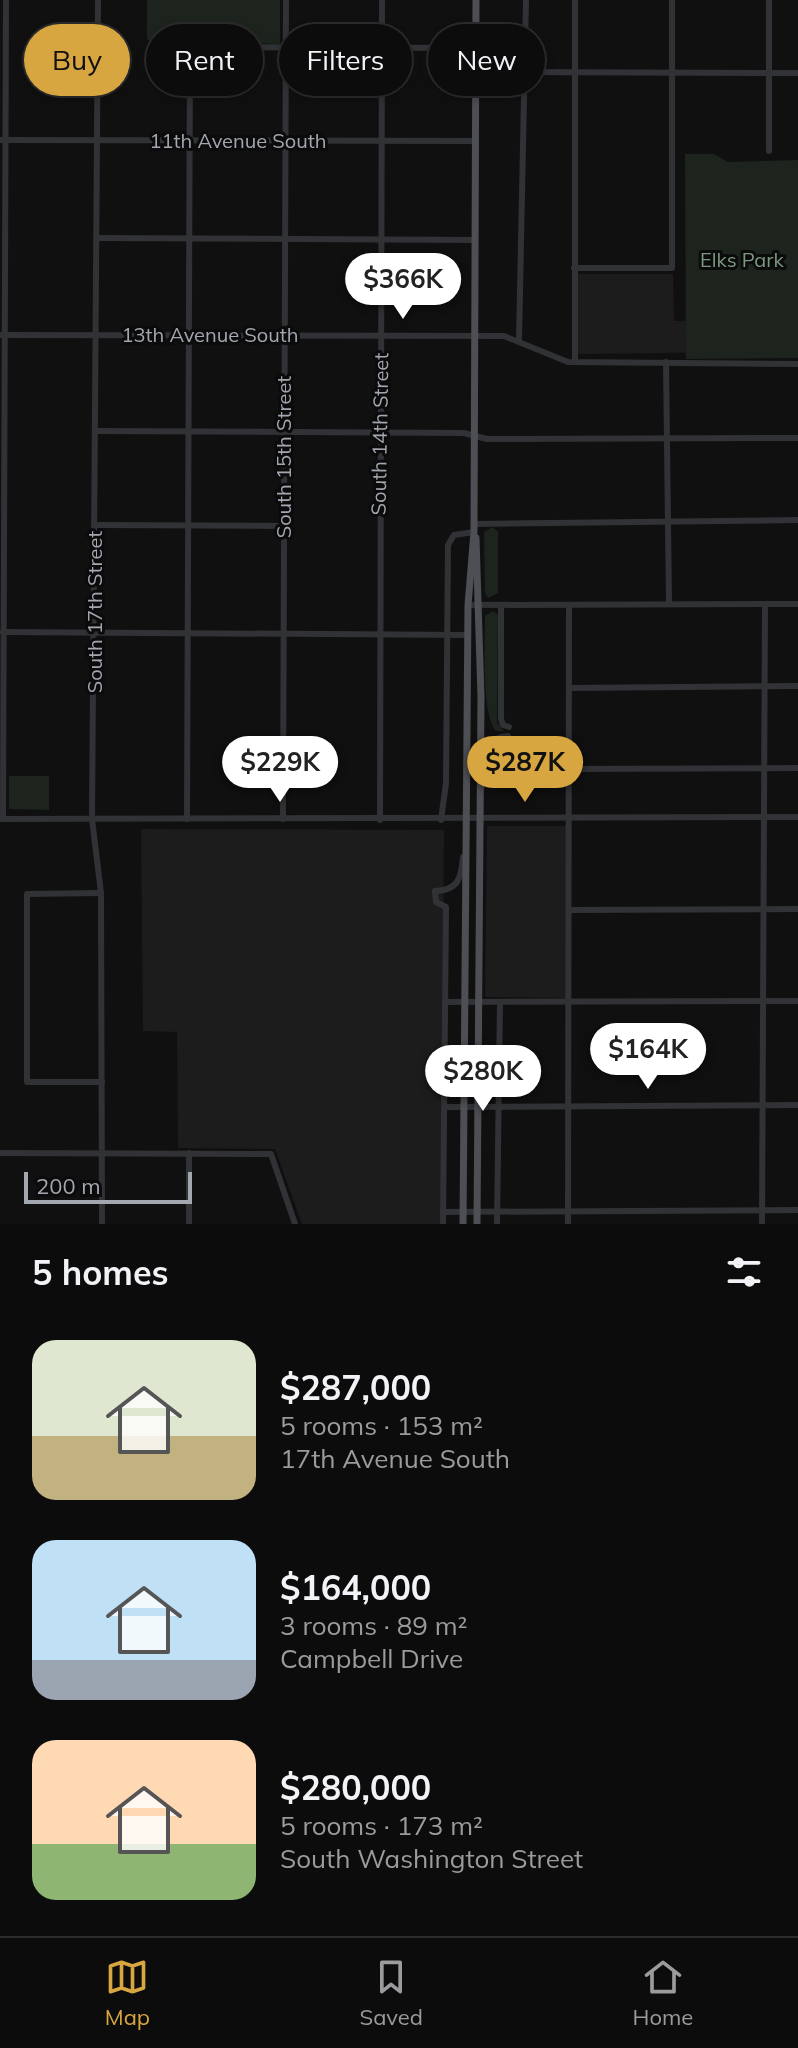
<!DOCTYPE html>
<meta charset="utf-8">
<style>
:root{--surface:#0c0c0d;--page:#1a1a1b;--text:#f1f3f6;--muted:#9a9b9d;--line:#2c2c2e;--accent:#d8a640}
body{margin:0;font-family:Mulish,sans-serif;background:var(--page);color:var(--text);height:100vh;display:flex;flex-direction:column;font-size:30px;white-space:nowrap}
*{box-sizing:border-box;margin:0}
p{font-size:26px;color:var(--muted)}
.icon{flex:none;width:44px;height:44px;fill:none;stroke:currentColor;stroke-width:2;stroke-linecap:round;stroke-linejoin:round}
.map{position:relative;height:1224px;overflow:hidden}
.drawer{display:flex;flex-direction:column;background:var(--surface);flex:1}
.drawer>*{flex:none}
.top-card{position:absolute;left:24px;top:24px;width:750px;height:72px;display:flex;gap:16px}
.scale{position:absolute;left:24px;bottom:20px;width:168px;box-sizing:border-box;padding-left:8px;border:4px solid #a3a7b0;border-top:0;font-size:22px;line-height:28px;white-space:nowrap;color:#a3a7b0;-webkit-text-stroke:6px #0b0b0c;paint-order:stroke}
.price{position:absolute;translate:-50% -68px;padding:0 18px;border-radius:28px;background:#fff;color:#222;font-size:26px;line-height:52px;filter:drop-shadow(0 2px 4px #0008)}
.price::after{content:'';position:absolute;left:50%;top:48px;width:24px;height:18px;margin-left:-12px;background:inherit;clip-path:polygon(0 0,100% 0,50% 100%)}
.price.active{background:var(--accent);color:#111}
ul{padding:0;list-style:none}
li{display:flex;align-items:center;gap:24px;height:200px;padding:0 32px}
li span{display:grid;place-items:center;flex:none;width:224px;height:160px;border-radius:24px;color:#555}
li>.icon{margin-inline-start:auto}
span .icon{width:96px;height:96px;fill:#fffc;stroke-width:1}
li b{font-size:34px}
h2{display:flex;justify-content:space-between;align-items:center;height:96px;padding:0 32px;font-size:34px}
.pill{padding:0 28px;border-radius:36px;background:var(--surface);box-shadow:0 4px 12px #0003,0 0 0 2px var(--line);font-size:28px;line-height:72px}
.pill.active{background:var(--accent);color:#111}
.menu{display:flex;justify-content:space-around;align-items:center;height:112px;border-top:2px solid var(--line);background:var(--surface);font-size:22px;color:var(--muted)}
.menu a{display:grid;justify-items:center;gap:4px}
.menu .active{color:var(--accent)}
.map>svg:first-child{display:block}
</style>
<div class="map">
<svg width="798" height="1224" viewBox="0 0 798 1224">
<rect width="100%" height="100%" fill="#101011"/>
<g fill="#1c1c1d">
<polygon points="574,274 673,274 674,321 741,321 740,352 575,354"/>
<polygon points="487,826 567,826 566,998 485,997"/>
<polygon points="141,829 444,830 441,1224 302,1224 275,1149 178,1148 177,1032 143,1031"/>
</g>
<g fill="#1d231d">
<polygon points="147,0 280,0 280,44 147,40"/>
<polygon points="685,154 714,154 728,162 798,160 798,358 686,359"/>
<polygon points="493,527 498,532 498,593 489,598 485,594 484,532"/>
<path d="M493,611L498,615L497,723L504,731H496C481,714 485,641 485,616Z"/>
<polygon points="9,776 49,776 49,810 9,809"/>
</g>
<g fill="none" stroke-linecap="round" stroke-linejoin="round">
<g stroke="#313235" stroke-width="6">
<polyline points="98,0 92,819 101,893 102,1224"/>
<polyline points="476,72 798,73"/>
<polyline points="0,140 476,141"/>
<polyline points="769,151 769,0"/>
<polyline points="97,238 475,240"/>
<polyline points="574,268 672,268 672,0"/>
<polyline points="0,335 504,336 568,362 798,364"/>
<polyline points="519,340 526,0"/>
<polyline points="575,362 575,0"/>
<polyline points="666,362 669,604"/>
<polyline points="97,431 464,433 487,439 798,438"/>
<polyline points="474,524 798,520"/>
<polyline points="96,525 284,526"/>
<polyline points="468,605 798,604"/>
<polyline points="501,605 501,719 503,725 509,727"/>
<polyline points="3,632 468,635"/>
<polyline points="569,688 798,686"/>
<polyline points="569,769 798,768"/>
<path d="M481,789C491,769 476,738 508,736"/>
<polyline points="0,819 798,817"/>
<polyline points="3,819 6,0"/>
<polyline points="187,819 190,47 476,48"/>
<polyline points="283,819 286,0"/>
<polyline points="380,820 382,0"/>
<polyline points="441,820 446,783 448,545 454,535 474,532"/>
<polyline points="101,893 27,894 27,1082 102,1082"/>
<polyline points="570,910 798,909"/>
<polyline points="445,1002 798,1001"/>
<polyline points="445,1107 798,1105"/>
<polyline points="0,1153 271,1154 295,1224"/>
<polyline points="189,1153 189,1224"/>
<polyline points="443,1212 798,1210"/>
<path d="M443,1224L446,907L436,902L435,891C459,890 461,878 463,857"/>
<polyline points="497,1224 500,1002"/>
<polyline points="568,1224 569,605"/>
<polyline points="762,1224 765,604"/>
</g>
<g stroke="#4d4f54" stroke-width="7">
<polyline points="476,538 481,697 477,1224"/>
<polyline points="463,1224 468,605 474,532 476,0"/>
</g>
</g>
<g text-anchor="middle" stroke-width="6" stroke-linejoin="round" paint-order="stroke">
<g font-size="20" fill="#a3a7b0" stroke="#0b0b0c">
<text x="238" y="148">11th Avenue South</text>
<text x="210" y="342">13th Avenue South</text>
<text transform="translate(380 434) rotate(-89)" y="7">South 14th Street</text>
<text transform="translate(284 457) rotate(-90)" y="7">South 15th Street</text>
<text transform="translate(95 612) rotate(-90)" y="7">South 17th Street</text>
</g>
<g font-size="20" fill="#7c997e" stroke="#0b0b0c">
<text x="742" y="267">Elks Park</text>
</g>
</g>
</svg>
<div class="scale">200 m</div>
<b class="price" style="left:403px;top:321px">$366K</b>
<b class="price" style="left:280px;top:804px">$229K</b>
<b class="price active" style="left:525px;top:804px">$287K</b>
<b class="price" style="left:648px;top:1091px">$164K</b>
<b class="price" style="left:483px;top:1113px">$280K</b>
<div class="top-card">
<a class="pill active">Buy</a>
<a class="pill">Rent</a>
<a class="pill">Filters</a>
<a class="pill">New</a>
</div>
</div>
<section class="drawer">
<h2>5 homes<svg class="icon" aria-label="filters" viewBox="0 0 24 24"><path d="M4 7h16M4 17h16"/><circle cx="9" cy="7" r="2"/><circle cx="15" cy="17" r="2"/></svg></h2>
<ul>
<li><span style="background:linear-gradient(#dfe7d0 60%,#c2b280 0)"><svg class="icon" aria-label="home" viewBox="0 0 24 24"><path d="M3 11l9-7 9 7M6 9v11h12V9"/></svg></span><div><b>$287,000</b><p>5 rooms · 153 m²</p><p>17th Avenue South</p></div></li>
<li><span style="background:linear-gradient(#bfe0f5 75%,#9aa5b1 0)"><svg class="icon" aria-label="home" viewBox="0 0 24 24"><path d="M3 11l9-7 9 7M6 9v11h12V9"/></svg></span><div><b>$164,000</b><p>3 rooms · 89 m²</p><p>Campbell Drive</p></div></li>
<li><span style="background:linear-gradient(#ffd9b3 65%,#8fb573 0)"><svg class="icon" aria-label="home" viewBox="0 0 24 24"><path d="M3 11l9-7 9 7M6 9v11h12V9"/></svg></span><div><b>$280,000</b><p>5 rooms · 173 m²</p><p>South Washington Street</p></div></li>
</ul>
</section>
<nav class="menu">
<a class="active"><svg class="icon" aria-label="map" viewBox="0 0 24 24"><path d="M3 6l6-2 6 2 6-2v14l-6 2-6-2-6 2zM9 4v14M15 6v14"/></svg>Map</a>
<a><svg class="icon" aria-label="saved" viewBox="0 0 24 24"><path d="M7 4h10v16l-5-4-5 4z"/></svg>Saved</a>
<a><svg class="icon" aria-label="home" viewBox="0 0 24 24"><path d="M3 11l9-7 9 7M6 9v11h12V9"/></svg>Home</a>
</nav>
